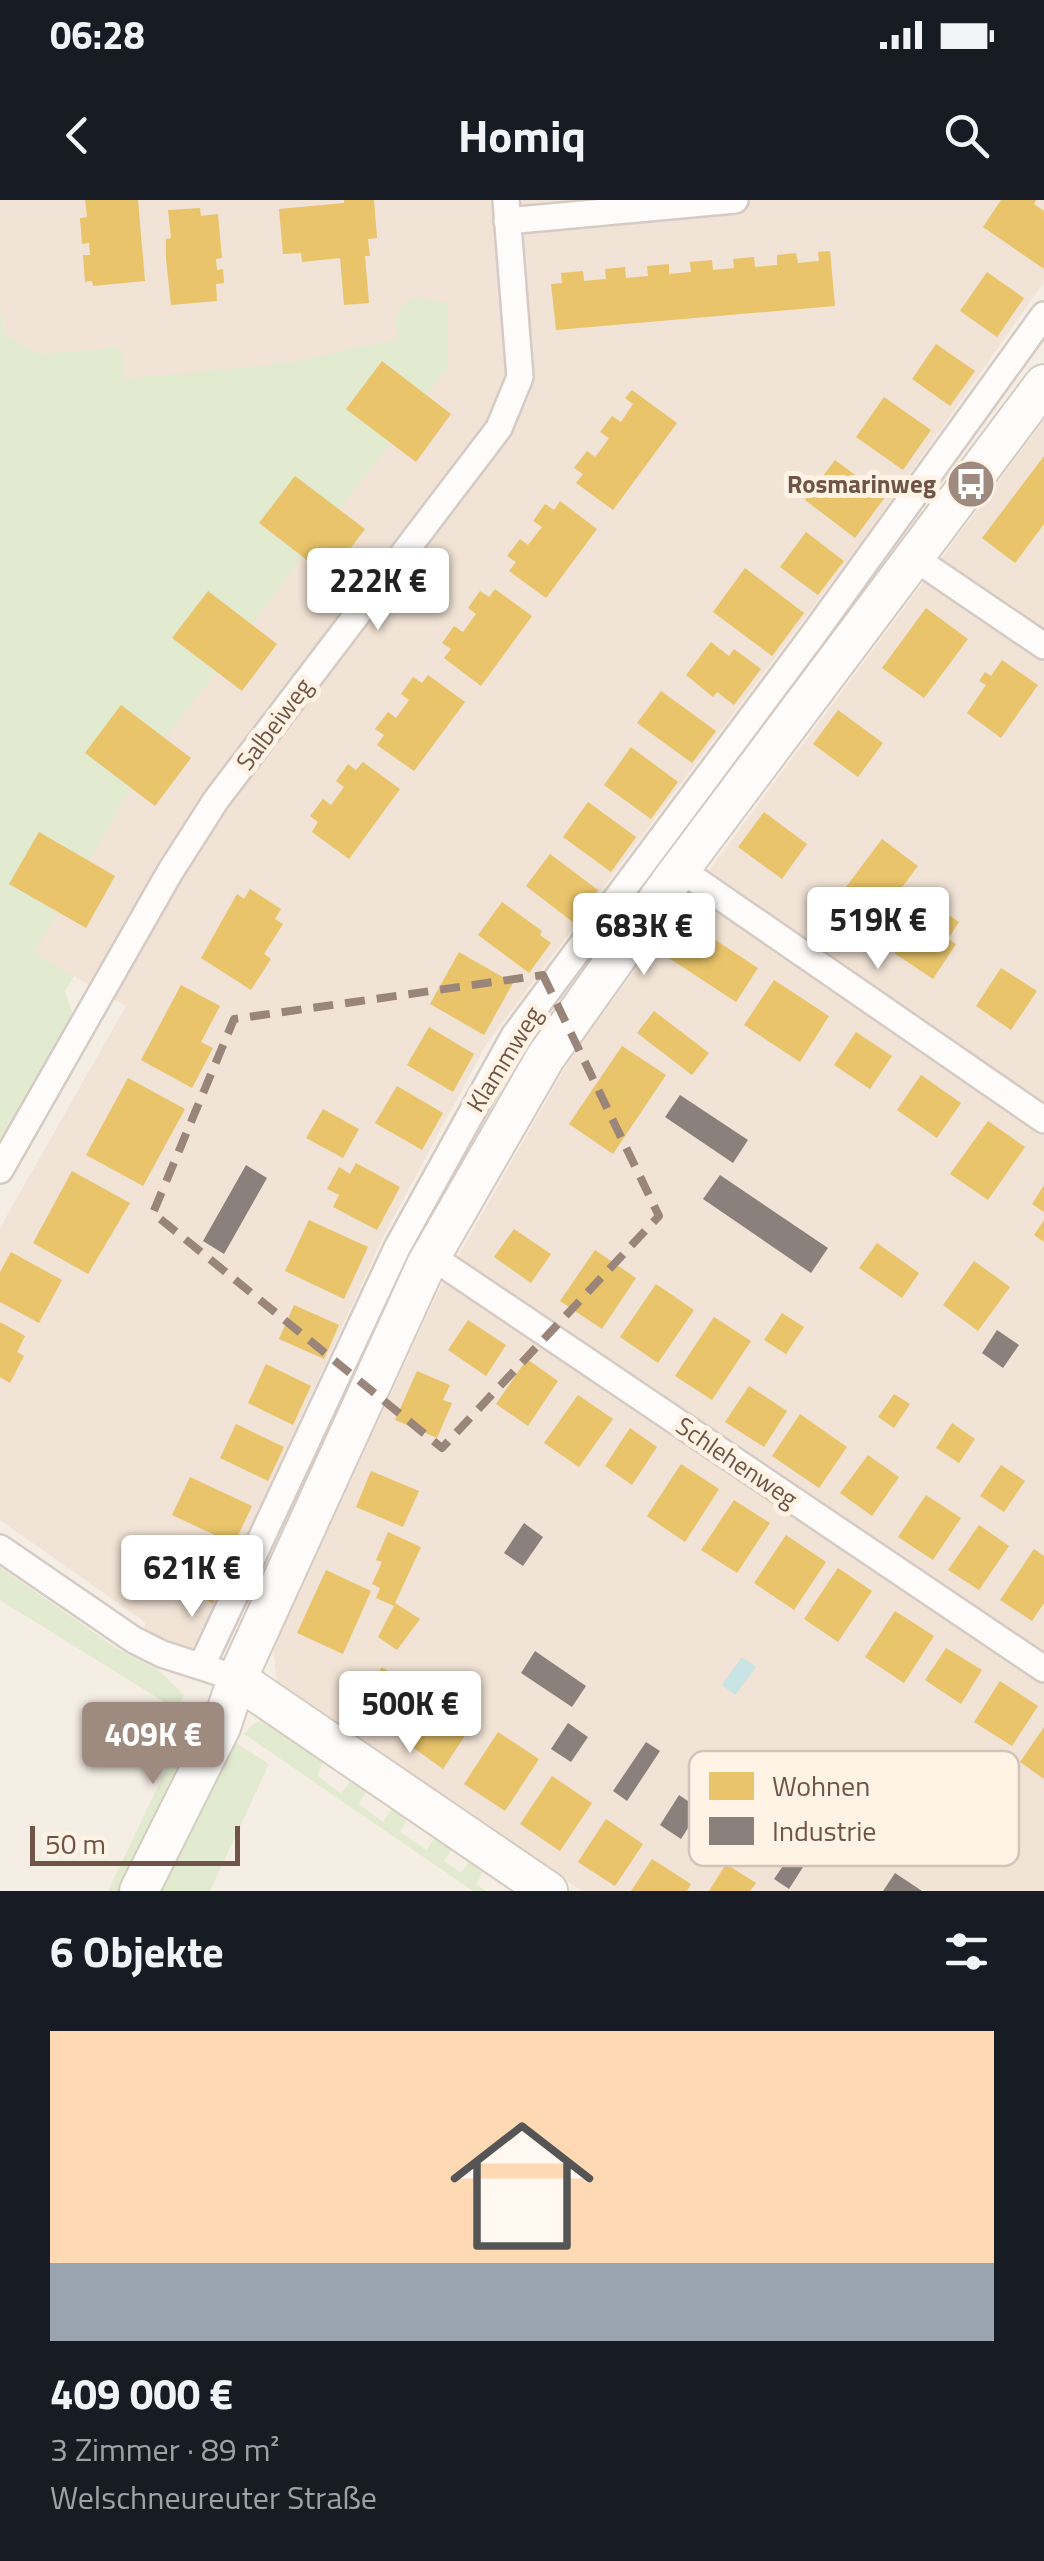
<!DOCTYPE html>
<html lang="de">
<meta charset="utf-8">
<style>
:root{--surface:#171b24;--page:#20242c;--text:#f1f3f6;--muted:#9ea1a6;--line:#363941;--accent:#9f8a7f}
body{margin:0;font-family:"Titillium Web",sans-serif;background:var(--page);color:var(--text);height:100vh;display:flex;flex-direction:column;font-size:38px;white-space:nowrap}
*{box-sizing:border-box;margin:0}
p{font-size:32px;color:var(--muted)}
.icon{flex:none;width:55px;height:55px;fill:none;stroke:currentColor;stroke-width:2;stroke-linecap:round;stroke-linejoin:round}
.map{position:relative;height:1691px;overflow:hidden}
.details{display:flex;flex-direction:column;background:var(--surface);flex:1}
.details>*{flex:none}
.scale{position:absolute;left:30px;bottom:25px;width:210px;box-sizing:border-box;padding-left:10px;border:5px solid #715448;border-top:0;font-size:28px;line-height:35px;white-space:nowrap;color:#715448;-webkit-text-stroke:8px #fff3e5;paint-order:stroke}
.price{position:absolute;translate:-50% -85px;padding:0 22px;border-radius:10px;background:#fff;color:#222;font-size:32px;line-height:65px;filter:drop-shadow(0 2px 5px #0008)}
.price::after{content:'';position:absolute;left:50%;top:60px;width:30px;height:22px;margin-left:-15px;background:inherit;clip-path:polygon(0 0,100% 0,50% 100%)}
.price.current{background:var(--accent);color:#fff}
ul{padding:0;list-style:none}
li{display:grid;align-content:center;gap:20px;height:530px;padding:0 50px}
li+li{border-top:2px solid var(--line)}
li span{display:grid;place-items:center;height:310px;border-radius:0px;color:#555}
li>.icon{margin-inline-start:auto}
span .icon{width:180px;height:180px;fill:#fffc;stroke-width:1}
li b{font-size:42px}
h2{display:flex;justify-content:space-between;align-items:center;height:120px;padding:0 50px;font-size:42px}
.status{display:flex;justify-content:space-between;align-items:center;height:70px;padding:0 50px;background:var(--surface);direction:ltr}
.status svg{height:28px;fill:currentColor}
header{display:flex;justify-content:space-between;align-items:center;height:130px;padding:0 50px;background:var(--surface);font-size:45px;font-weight:700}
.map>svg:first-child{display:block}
</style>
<div class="status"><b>06:28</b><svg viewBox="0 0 49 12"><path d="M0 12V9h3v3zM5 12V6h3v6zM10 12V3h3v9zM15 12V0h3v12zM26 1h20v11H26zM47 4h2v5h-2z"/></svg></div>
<header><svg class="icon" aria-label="back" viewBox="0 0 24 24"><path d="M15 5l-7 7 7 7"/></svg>Homiq<svg class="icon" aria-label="search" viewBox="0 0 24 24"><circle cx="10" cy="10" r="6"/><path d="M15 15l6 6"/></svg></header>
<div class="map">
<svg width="1044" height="1691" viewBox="0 0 1044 1691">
<rect width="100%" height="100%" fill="#f5eee5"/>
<g fill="#f1e3d5">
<polygon points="0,0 1044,0 1044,82 866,336 487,843 383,1037 195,1449 186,1451 144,1431 145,1422 0,1320 0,1028 126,806 0,734 0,561 122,307 122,147 39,154 6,135 0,104"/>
<polygon points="1044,220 1044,1691 582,1691 277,1481 273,1448 439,1090 574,852"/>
</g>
<g fill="#e2ebd0">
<polygon points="414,97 448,103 448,167 426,195 382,161 346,208 391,243 339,310 259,323 302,357 252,425 172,438 216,472 165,538 85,553 131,588 89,661 39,632 9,684 57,712 35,753 74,776 65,791 73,816 0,945 0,104 6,135 39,154 122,147 123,179 288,163 398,139 395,112"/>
<polygon points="0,1367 116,1448 158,1470 184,1495 177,1510 0,1400"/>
<polygon points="266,1519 328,1555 317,1575 341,1594 355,1575 370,1584 359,1604 383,1622 396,1602 411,1612 400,1632 427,1650 438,1631 456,1643 444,1661 461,1673 474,1655 487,1664 476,1684 486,1691 473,1691 244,1534 253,1524"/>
<polygon points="184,1532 190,1542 120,1691 108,1691"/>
<path d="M236,1543L269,1564L210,1691H153C178,1640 210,1593 236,1543Z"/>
</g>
<polygon fill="#c8e4e4" points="742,1457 756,1467 735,1495 722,1485"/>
<g fill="#e9c46a">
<polygon points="85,0 138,0 145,81 93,86 92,81 85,82 83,55 90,55 89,43 82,44 80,18 87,17"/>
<polygon points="344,0 374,0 377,38 368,39 370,56 365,56 369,103 344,105 340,58 302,62 301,53 283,54 279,9 344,3"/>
<polygon points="1001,0 1036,0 1034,4 1044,11 1044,69 983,27"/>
<polygon points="200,8 201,16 218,14 222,58 216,59 217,70 223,69 224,83 216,84 217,101 171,105 166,59 166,39 171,38 168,10"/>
<polygon points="830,51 835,106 556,130 551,84 562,83 561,73 583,71 584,81 606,79 605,69 625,67 626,78 648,76 647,66 669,64 669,74 691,72 690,62 712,60 713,70 734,68 733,59 754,57 755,67 777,65 777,55 796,53 798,63 819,61 818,52"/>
<polygon points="987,72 1024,98 997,137 960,111"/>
<polygon points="936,144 975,171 950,206 912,179"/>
<polygon points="382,161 451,214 416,262 346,209"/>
<polygon points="632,190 677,223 613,310 576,283 583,274 574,268 587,251 595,257 602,248 609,238 600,232 612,216 621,222 633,204 625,198"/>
<polygon points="884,197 931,230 903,270 856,237"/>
<polygon points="1044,256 1044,324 1015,363 982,338"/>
<polygon points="835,260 885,297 855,338 805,300"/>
<polygon points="295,276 365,329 329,377 259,323"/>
<polygon points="560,301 597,329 546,398 509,371 516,362 507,356 520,339 528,345 542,327 533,321 545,304 554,310"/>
<polygon points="806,332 844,361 818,395 780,367"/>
<polygon points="745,368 804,413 772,456 713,412"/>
<polygon points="495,389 532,416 481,486 444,458 451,449 442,443 454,426 463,432 476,414 468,408 480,391 489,397"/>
<polygon points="208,391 277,444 242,491 172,438"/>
<polygon points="926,408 968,439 924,498 882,468"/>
<polygon points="711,442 729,456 734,449 761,469 734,505 717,492 713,497 686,475"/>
<polygon points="1002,460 1038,485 1001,538 967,513 986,485 979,481 985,472 991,476"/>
<polygon points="428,475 465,502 414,571 377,545 384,535 375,529 388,512 396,518 409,500 401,494 413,477 422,483"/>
<polygon points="661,491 716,531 692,563 637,523"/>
<polygon points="121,505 191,558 155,606 85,553"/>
<polygon points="838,510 883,543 858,577 813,544"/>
<polygon points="631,547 678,582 651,619 604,585"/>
<polygon points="363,562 400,589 349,659 312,632 318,622 310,616 323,599 331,605 344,587 336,581 348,564 356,570"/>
<polygon points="588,602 636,637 611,672 563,637"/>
<polygon points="764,612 807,644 782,679 738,647"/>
<polygon points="39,632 115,676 86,728 9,684"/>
<polygon points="882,639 918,666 884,711 879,707 871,719 840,695"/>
<polygon points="550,654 598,690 574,723 526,686"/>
<polygon points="250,689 281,709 275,719 283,724 264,754 271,759 251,790 201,758 237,694 244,699"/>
<polygon points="502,702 542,731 540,735 551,743 529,773 478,735"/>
<polygon points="935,706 959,722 948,739 956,744 933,779 894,753 916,719 923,723"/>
<polygon points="691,724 758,768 736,802 669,758"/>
<polygon points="459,752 513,783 484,835 430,804"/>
<polygon points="1001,768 1037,791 1011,830 976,806"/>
<polygon points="774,780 829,816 800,862 744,825"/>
<polygon points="181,785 220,806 201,842 213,848 192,888 141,860"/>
<polygon points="654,811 709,853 692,875 637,833"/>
<polygon points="429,827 474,854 453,892 407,865"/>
<polygon points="856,832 892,856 870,889 834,865"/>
<polygon points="622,846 666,875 613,954 569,924"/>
<polygon points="921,875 961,903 937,938 897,910"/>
<polygon points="128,878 185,909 143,986 86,955"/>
<polygon points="397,886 443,913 422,950 375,923"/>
<polygon points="323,909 359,929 343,958 306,938"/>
<polygon points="988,921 1025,947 988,1000 950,974"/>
<polygon points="356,963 400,987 377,1030 333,1007 339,995 327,989 339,967 350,974"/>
<polygon points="72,971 130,1003 88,1074 33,1043"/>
<polygon points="1044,985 1044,1012 1032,1004"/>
<polygon points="309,1020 368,1047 344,1099 285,1071"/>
<polygon points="1044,1020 1044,1042 1034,1035"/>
<polygon points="514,1029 551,1054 531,1083 494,1057"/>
<polygon points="877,1043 919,1073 902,1098 859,1068"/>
<polygon points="595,1050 636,1078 602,1129 560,1101"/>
<polygon points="11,1052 62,1080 39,1123 0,1102 0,1072"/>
<polygon points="974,1061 1010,1087 978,1131 943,1105"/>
<polygon points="656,1084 694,1110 658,1163 620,1137"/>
<polygon points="294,1105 339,1125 324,1159 279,1139"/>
<polygon points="782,1113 804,1127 786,1154 764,1140"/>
<polygon points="714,1117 751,1141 712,1200 675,1176"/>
<polygon points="468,1120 506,1145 486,1176 448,1150"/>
<polygon points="0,1122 25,1136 17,1152 24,1156 10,1183 0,1177"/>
<polygon points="527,1159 558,1181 528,1226 496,1204"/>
<polygon points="266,1164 311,1186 293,1225 248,1203"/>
<polygon points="417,1171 450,1185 443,1200 452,1203 437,1238 395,1220"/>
<polygon points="749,1186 787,1211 764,1247 725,1222"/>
<polygon points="894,1194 910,1204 894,1228 878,1217"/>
<polygon points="578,1195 613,1219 579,1267 544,1243"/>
<polygon points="800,1214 847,1247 819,1288 772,1256"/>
<polygon points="952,1223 975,1239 959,1263 936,1248"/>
<polygon points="236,1224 284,1247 268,1281 220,1258"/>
<polygon points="630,1228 657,1247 632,1285 605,1266"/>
<polygon points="868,1255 899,1277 872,1316 840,1293"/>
<polygon points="681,1264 719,1289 685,1342 647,1316"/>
<polygon points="1001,1265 1025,1281 1004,1312 980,1296"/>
<polygon points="371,1271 419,1291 403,1327 356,1307"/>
<polygon points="190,1277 252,1306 234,1344 172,1315"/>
<polygon points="926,1295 961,1318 933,1360 898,1337"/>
<polygon points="734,1300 770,1323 737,1373 701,1350"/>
<polygon points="979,1325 1009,1346 979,1390 948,1370"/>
<polygon points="388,1332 421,1347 395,1403 420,1419 397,1450 378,1437 394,1406 376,1398 380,1388 372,1384 382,1362 376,1360"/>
<polygon points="786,1335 826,1362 794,1410 754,1383"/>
<polygon points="180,1345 229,1366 213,1403 163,1382"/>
<polygon points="1034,1349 1044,1356 1044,1403 1032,1421 1000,1400"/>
<polygon points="838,1368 872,1391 838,1442 804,1419"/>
<polygon points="326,1370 371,1391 343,1454 297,1433"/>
<polygon points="895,1411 934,1436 904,1483 865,1457"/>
<polygon points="946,1448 982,1470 961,1504 925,1480"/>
<polygon points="382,1467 424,1495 396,1537 359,1513 374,1491 368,1487"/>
<polygon points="1000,1481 1038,1506 1012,1546 974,1522"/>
<polygon points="442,1500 474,1522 443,1569 411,1546"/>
<polygon points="1044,1527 1044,1579 1020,1562"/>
<polygon points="498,1532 539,1559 505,1611 464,1584"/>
<polygon points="552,1576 592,1603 560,1651 520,1624"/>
<polygon points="606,1619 643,1644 615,1686 578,1662"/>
<polygon points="652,1659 691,1684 687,1691 631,1691"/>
<polygon points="726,1664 756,1683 750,1691 709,1691"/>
</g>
<g fill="#8a817c">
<polygon points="680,895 748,940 733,963 665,917"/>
<polygon points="246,965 267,978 224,1054 203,1041"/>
<polygon points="720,975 828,1048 811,1073 703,999"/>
<polygon points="997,1130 1019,1145 1003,1168 982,1153"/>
<polygon points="524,1323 543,1337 523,1366 504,1353"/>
<polygon points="535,1451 586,1486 572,1507 521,1473"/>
<polygon points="568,1523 588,1537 571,1562 551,1549"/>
<polygon points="646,1542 660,1551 627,1601 613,1591"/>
<polygon points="679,1595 700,1609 681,1639 660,1625"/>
<polygon points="791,1654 805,1664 789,1689 774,1679"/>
<polygon points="895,1673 922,1691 883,1691"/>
</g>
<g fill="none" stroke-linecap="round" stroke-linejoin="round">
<g stroke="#d6cbc4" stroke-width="30">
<g id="minor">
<polyline points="507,21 735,0"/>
<polyline points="916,359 1044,446"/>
<polyline points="680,669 1044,920"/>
<polyline points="0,970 170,672 216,600 499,228 520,177 506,0"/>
<polyline points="431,1056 1044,1469"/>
<polyline points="0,1348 134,1440 162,1454 218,1472"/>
<polyline points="202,1465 397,1048 514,836 813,435 1044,115"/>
</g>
</g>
<g stroke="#d5cbc2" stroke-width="42">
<g id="secondary">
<polyline points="237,1479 548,1691"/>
<polyline points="139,1691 221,1527 237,1479 426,1065 545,858 669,684 1044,184"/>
</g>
</g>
<use href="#minor" stroke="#fefcfb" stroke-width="25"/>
<use href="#secondary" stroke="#fefcfb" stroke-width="38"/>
</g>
<path fill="none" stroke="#9a857a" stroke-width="8" stroke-dasharray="20 12" stroke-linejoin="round" d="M543,775L659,1016L442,1248L153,1013L234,819Z"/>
<defs>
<g id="bus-disc" transform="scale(2.5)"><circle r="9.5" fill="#9f8a7f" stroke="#fff3e5"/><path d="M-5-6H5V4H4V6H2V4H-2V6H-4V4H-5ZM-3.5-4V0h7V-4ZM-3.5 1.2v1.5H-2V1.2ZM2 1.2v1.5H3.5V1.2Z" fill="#fff"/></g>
</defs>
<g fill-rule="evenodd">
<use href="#bus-disc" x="971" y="284"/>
</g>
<g text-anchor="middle" stroke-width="10" stroke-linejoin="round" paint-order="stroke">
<g font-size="25" font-weight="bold" fill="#715448" stroke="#fff3e5" text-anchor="end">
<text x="936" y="293">Rosmarinweg</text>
</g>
<g font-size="25" fill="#715448" stroke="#fff3e5">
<text transform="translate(274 524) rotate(-53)" y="9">Salbeiweg</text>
<text transform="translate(504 859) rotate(-58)" y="9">Klammweg</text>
<text transform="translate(737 1262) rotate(34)" y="9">Schlehenweg</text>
</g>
</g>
<rect x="689" y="1551" width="330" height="115" rx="15" fill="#fff3e5" stroke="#d4c3b6" stroke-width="2.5"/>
<rect x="709" y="1572" width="45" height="28" fill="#e9c46a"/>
<rect x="709" y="1617" width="45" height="28" fill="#8a817c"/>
<g font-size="28" fill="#715448">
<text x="772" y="1596">Wohnen</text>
<text x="772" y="1641">Industrie</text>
</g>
</svg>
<div class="scale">50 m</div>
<b class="price" style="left:378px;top:433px">222K €</b>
<b class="price" style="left:878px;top:772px">519K €</b>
<b class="price" style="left:644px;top:778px">683K €</b>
<b class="price" style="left:192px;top:1420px">621K €</b>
<b class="price" style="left:410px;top:1556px">500K €</b>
<b class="price current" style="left:153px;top:1587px">409K €</b>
</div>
<section class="details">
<h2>6 Objekte<svg class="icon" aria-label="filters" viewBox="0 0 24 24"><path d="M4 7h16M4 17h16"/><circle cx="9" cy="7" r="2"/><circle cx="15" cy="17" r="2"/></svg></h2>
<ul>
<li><span style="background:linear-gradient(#ffd9b3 75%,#9aa5b1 0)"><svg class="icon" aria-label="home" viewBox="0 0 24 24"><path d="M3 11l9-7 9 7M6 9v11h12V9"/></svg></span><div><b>409 000 €</b><p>3 Zimmer · 89 m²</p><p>Welschneureuter Straße</p></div></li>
</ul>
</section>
